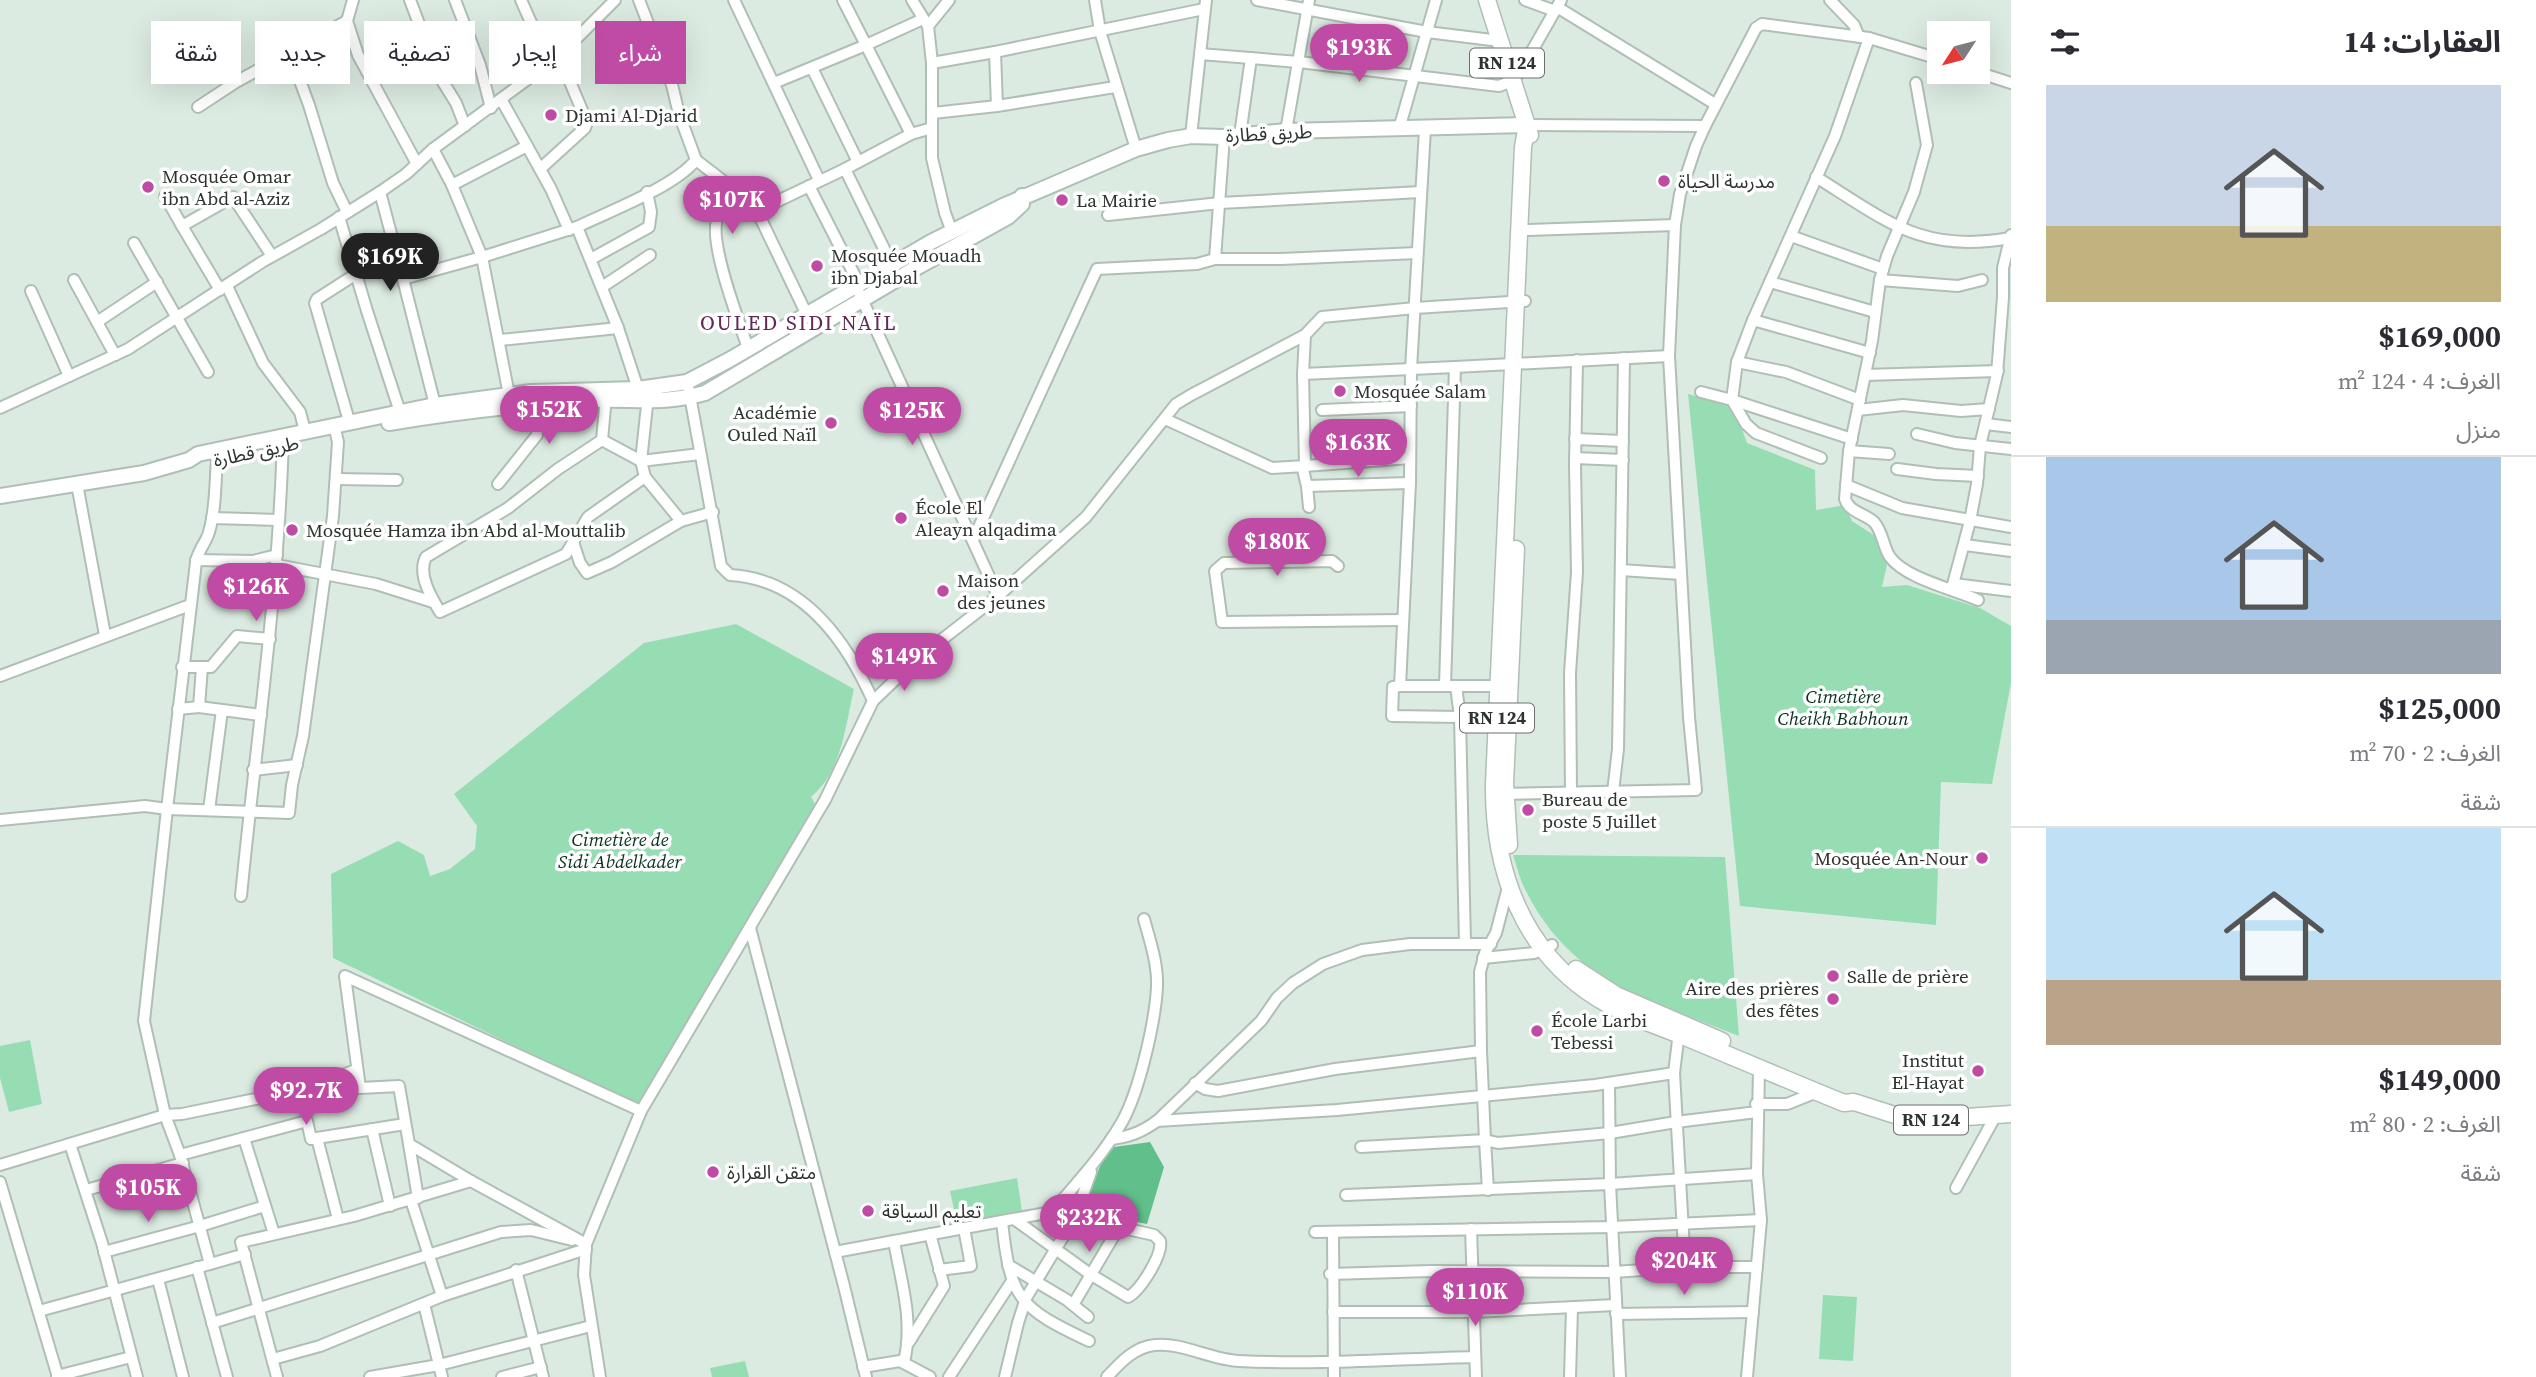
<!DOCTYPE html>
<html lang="ar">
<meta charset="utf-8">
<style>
:root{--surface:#fff;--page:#f7f7f7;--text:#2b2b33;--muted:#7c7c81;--line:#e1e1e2;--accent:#bf4ba5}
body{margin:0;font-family:"Source Serif 4","Noto Sans Arabic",serif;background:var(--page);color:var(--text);direction:rtl;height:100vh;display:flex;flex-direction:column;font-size:26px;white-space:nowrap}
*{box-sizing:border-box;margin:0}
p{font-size:23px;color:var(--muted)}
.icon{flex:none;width:38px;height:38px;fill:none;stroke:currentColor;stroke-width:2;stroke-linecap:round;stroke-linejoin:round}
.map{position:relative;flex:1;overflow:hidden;direction:ltr}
.drawer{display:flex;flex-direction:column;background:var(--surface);width:525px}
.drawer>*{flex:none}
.top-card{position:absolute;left:21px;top:21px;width:665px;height:63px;direction:rtl;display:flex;gap:14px}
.needle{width:46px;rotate:234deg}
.fabs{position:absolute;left:1927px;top:21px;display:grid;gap:14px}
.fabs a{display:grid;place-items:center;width:63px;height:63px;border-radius:0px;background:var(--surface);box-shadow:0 7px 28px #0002;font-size:35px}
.price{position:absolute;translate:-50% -60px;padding:0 16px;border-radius:24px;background:var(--accent);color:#fff;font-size:23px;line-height:46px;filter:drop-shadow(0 2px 4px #0008)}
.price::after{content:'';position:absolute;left:50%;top:42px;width:21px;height:16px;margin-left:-10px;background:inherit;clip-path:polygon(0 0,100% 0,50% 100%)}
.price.active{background:#222;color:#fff}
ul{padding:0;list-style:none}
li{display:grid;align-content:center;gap:14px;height:371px;padding:0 35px}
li+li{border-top:2px solid var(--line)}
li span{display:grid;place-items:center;height:217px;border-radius:0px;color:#555}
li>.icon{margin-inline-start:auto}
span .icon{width:126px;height:126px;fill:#fffc;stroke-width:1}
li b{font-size:30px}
h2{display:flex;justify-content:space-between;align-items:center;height:84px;padding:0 35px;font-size:30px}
.pill{padding:0 24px;border-radius:0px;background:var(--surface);box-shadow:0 7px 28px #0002;font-size:24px;line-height:63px}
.pill.active{background:var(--accent);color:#fff}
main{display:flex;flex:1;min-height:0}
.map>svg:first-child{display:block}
</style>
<main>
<section class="drawer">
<h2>العقارات: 14<svg class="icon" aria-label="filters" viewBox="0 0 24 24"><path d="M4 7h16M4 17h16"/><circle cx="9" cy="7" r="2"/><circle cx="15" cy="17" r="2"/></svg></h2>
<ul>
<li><span style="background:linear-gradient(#c9d6e8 65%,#c2b280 0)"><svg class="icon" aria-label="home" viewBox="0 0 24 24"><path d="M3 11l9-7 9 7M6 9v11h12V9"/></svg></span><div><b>$169,000</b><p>الغرف: 4 · 124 m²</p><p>منزل</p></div></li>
<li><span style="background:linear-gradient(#a9c7e8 75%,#9aa5b1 0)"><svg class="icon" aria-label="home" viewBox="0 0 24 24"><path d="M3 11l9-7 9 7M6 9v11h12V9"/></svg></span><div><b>$125,000</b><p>الغرف: 2 · 70 m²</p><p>شقة</p></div></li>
<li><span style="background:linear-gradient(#bfe0f5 70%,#b9a48a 0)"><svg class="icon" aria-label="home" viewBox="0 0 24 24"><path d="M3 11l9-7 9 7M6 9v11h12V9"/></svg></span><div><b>$149,000</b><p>الغرف: 2 · 80 m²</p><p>شقة</p></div></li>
</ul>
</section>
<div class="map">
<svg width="2011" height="1377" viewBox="0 0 2011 1377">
<rect width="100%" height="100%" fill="#dcebe1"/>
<g fill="#97ddb3">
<polygon points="1688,394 1734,407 1747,443 1815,470 1816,510 1845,505 1852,521 1880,539 1887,565 1882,587 1907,585 1980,608 2011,626 2011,683 1992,784 1941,782 1936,925 1740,906"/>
<path d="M736,624L854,689C845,727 842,771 811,797L815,804L639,1106L333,958L331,874L398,841L424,855L430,876L450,869L475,849L477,826L454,794L644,643Z"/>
<path d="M1513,855L1725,857L1739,1036C1651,1001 1572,983 1526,891C1520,880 1517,867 1513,855Z"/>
<polygon points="30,1040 42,1104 9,1112 0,1078 0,1046"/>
<polygon points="1017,1178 1022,1211 957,1223 950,1191"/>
<polygon points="1823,1295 1857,1297 1853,1361 1819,1359"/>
<polygon points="745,1361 749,1377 712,1377 710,1368"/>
</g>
<polygon fill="#61bf8b" points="1150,1142 1164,1167 1147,1224 1086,1212 1083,1208 1103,1159 1114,1147"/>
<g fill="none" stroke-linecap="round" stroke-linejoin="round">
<g stroke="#b0bfb5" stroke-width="14">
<g id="street">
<polyline points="353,0 347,21 358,55 417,164"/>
<polyline points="410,0 438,74 456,103 465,126"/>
<polyline points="455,0 480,65 491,108"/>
<polyline points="521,0 549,63"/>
<polyline points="639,0 672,85 679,114 696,160"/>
<polyline points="734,0 819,180"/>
<polyline points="912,0 928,26 932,63 932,158 945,213 952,232"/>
<polyline points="1095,0 1100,31 1136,149"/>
<polyline points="1257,0 1427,32 1500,41"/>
<polyline points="1525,0 1555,11"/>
<polyline points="1830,0 1854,25 1859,37"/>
<polyline points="1557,7 1715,104"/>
<polyline points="347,21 316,38 310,32 284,38 309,105 333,183 347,212"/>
<polyline points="928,26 949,0"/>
<polyline points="995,52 997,106"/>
<polyline points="1200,54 1299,62 1499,86 1512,81 1520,72 1561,0"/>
<polyline points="932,63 995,52 1204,9"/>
<polyline points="812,68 858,162"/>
<polyline points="1977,72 2011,83"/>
<polyline points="774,83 866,45 843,0"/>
<path d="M1916,83L1927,145L1914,192L1887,256L1880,280L1872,341L1849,451L1845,499C1849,512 1864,513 1874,522C1883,532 1883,547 1890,557C1905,578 1953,589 1978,600"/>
<polyline points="501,99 551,189 569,230"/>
<polyline points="198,107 236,82 289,53"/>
<polyline points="933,113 997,106 1115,87"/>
<polyline points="1527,125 1705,126 1756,28 1762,24 1869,38 1939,59"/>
<polyline points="1399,129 1436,0"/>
<polyline points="1425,129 1411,369 1410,483 1400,686 1393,687 1392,716 1460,717 1497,716"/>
<polyline points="1286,131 1309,0"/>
<polyline points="911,134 866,45 923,19"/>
<polyline points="1240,135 1251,58"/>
<polyline points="1191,136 1206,0"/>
<polyline points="433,149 452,185 482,257 403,279 435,405"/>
<polyline points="540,169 585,128 587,122 559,56"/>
<path d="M1816,177C1887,221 1922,254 2010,238"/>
<polyline points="452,185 527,146"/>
<polyline points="809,186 859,284"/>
<polyline points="380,192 403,279"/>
<polyline points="165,196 182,226"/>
<polyline points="757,211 845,169"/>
<polyline points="1108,215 1220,203 1420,192"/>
<polyline points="339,217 367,311 400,412"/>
<polyline points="1528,230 1675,225"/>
<polyline points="1791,236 1883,269"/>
<polyline points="134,243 208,372"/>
<polyline points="591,259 649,227 651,212 647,192"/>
<polyline points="1215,259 1224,137"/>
<polyline points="892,265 845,169 911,134 932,128"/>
<polyline points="74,280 115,355"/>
<polyline points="1880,280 1958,286 1982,280"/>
<polyline points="1770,282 1875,312"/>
<polyline points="227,286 263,363 300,412 305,431"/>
<polyline points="856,286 998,596"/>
<polyline points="602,287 650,255"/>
<polyline points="220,290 182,226 233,197 272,256"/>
<polyline points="31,291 69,376"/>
<polyline points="1753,320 1870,353"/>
<polyline points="97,322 157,282"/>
<polyline points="500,340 618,328"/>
<path d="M748,348C740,324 705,235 719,215C726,205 738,203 749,201L757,211L807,315"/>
<polyline points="1737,362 1786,372 1860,400"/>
<polyline points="1303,374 1305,335"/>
<polyline points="1865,375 1998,371"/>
<path d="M638,389L618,328L577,227C610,211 674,187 696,160L749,201"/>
<path d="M689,390L721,566L730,575C803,579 846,640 873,701"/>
<polyline points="1701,392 1732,400 1746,424 1756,433 1821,458"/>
<polyline points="509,395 482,257 577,227"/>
<path d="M606,396L602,440L558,469L508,508L426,557C417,574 431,597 440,612L566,554L588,517L645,477"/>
<polyline points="648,396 641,461 645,477 681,521 713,512"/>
<polyline points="0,408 128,349 262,262 321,229 380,192 406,174 433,149 559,56 615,0"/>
<polyline points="1322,410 1411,406"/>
<polyline points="1858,410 1903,405 1961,411 1989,409"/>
<polyline points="1165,419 1272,468 1305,466 1303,374 1455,367"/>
<polyline points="349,421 315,303 317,299 356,274"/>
<polyline points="1986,424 2011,427"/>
<polyline points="1917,434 1955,443 2011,449"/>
<polyline points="1575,439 1623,441"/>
<polyline points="1852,439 1732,400 1737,362 1753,320 1835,136 1869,38"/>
<polyline points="602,440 641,461 700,454"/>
<path d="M213,451L217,460C215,483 216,509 209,532C206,543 198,550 196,562L167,809L289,813L292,785L303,736L333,516L338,442L334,425"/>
<polyline points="1849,451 1889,454"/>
<polyline points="1575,458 1623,460"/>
<polyline points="1302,466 1307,486 1309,507"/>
<polyline points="1305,466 1410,458"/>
<polyline points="1897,469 1936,474 1978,476"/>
<polyline points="337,479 397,480"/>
<polyline points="77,484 105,635"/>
<polyline points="498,484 537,435 538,412 533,400"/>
<polyline points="1846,485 1902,508 2011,527"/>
<polyline points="1307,486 1410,483"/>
<polyline points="212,518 278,520"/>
<polyline points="973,540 1097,269 1197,264 1215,259 1281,259 1417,253"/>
<polyline points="573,542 580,563 587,573 612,562 681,521"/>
<polyline points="1965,545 2011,551"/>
<polyline points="196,560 253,561 277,555"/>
<polyline points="277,565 376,584 433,602"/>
<polyline points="1338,566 1332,561 1224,563 1215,571 1222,622 1403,620"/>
<polyline points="1621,570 1681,574"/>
<polyline points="1954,584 2011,591"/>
<polyline points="1952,588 1970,521 1977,484 1980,446 1997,374 2003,297 2003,268 2011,235"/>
<polyline points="182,667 211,667 237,636 270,639"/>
<polyline points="0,676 190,605"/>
<polyline points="1400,686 1502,686"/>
<polyline points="1445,686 1455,367 1669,356"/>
<polyline points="1456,686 1460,717 1465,944"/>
<polyline points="199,707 261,715"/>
<polyline points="178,709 199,707 202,667"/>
<polyline points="253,770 297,765"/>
<polyline points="1571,792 1570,673 1577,572 1575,465 1577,360"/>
<polyline points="1613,792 1618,749 1624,358"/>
<polyline points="1500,794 1696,790 1689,717 1669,356 1675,225 1680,194 1696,146 1705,126"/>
<polyline points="209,810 222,710"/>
<polyline points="0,820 145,806 167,809 144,1021 165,1115 180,1155 210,1264 39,1311"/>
<path d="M241,896C256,742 279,590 283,436"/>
<polyline points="750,928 844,1286 866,1377"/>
<polyline points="1483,958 1534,953 1552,945"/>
<polyline points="1679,1032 1674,1073 1685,1267"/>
<polyline points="1195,1083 1205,1089 1218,1091 1335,1069 1481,1051"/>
<polyline points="1609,1083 1610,1184 1620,1377"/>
<polyline points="1756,1104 1787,1104 1817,1092"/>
<polyline points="1157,1121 1337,1110 1595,1085 1674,1073"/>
<polyline points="372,1129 390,1206"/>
<polyline points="244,1138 274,1234"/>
<path d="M1111,1139C1129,1137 1142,1132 1157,1121L1261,1021L1277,998L1293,983L1323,964L1362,950L1410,944H1491"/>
<polyline points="70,1144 102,1243 137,1377"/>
<polyline points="409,1144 418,1198"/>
<polyline points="1361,1147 1485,1140 1481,1051 1480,972 1485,953 1496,933 1508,887"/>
<polyline points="180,1155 307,1121 311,1139 317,1138"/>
<polyline points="0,1165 165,1115 182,1114 305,1089 356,1070"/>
<polyline points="471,1181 409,1144 399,1086 360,1088 345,976 641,1111"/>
<polyline points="0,1182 58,1377"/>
<polyline points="1956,1188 1996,1115"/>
<polyline points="86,1190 183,1163"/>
<polyline points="1488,1190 1485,1140 1498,1143 1610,1133 1676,1122 1757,1112"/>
<polyline points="1346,1195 1610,1184 1757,1174"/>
<polyline points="411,1200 442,1296"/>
<path d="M1052,1212C1077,1183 1103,1155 1122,1122C1139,1092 1155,1023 1157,987C1158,964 1150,941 1144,919"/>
<polyline points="338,1219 317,1138 405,1124"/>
<path d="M1002,1221C1010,1299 1019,1308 1089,1341"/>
<polyline points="1471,1229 1476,1377"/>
<polyline points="1315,1232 1612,1227 1761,1220"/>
<polyline points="1333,1232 1334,1377"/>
<path d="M894,1241C901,1282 914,1320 904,1362"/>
<polyline points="104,1252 200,1226 265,1206"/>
<path d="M835,1252L1002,1221L1052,1212L1154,1235L1160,1241C1163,1255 1140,1291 1128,1297L1090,1274L1014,1219"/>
<polyline points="210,1264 245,1254"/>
<polyline points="1008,1265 1067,1300 1088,1317"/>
<polyline points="197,1267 227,1377"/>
<polyline points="516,1270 543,1377"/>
<polyline points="939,1270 971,1266 964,1228"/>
<polyline points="1330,1274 1430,1271 1614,1272 1685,1267 1757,1267"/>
<polyline points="158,1279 183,1377"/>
<polyline points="424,1304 442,1377"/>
<polyline points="1073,1305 1119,1227"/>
<polyline points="1333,1312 1474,1312 1615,1305"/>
<polyline points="1616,1314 1753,1312"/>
<polyline points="212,1323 501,1232 531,1230 572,1240"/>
<polyline points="909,1342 944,1286 930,1234"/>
<polyline points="273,1359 320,1346 442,1296 586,1249"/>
<polyline points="863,1367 900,1361 930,1377"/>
<polyline points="57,1376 131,1357"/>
<polyline points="277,1377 241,1242 354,1216 471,1181 586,1244"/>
<polyline points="370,1377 439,1365 591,1326"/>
<polyline points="502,1377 541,1367"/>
<polyline points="600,1377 584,1275 586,1244 641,1111 825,800 873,701 918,658 998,596 1086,517 1176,404 1191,395 1305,335 1322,317 1415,308 1525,301"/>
<polyline points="949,1377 1012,1281"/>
<polyline points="1005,1377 1018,1323 1026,1298 1075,1217 1091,1172"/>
<path d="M1107,1377C1120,1363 1134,1347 1155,1345C1182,1342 1211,1360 1239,1361C1317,1365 1397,1359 1475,1357"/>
<polyline points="1570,1377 1572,1308"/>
<polyline points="1747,1377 1761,1220 1757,1174 1759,1068"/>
</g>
</g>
<g stroke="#b0bfb5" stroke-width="18">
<g id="secondary">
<path d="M389,423C456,412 525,404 592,400C634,398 662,405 705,393L916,268L1008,217L1022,204V196"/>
<polyline points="0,496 144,473 189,460 198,454 435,405 531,392 638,389 687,382 729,360 931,242 1003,206 1136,149 1168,140 1191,136 1224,137 1286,131 1527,125"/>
</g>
</g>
<g stroke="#b0bfb5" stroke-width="19">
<g id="primary">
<polyline points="1487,0 1530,135"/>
<path d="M1527,125L1523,147L1494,784C1493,869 1522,951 1597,998C1624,1015 1655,1025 1685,1037C1729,1055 1773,1074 1817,1092L1844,1103L1854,1102L1901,1117L1922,1120L2011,1114"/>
<polyline points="1509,845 1505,783 1516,549"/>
<polyline points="1576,969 1616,995 1722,1041"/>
</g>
</g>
<use href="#street" stroke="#fff" stroke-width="10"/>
<use href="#secondary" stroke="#fff" stroke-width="14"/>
<use href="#primary" stroke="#fff" stroke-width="16"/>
</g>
<g fill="#bf4ba5" stroke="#fff" stroke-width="2.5">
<circle cx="551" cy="115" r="7"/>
<circle cx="1664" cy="181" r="7"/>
<circle cx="148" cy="187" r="7"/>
<circle cx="1062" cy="200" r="7"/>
<circle cx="817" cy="266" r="7"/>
<circle cx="1340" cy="391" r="7"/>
<circle cx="831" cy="423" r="7"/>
<circle cx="901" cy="518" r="7"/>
<circle cx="292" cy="530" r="7"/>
<circle cx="943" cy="591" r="7"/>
<circle cx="1528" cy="810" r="7"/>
<circle cx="1982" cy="858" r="7"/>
<circle cx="1833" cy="976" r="7"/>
<circle cx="1833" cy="999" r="7"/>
<circle cx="1537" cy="1031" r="7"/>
<circle cx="1978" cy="1071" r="7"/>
<circle cx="713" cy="1172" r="7"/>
<circle cx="868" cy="1211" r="7"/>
</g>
<g text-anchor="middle" stroke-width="7" stroke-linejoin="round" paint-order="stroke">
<g fill="#fff" stroke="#6c706d" stroke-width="2">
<rect x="1470" y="48.5" width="74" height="29" rx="5"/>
<rect x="1460" y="703.5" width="74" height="29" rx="5"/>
<rect x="1894" y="1105.5" width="74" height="29" rx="5"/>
</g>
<g font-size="18" font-weight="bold" fill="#2d332f">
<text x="1507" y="69">RN 124</text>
<text x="1497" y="724">RN 124</text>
<text x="1931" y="1126">RN 124</text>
</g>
<g font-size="19" fill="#2d332f" stroke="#fff" text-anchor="start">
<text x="565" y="122">Djami Al-Djarid</text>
<text x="162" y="183">Mosquée Omar<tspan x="162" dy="22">ibn Abd al-Aziz</tspan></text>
<text x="1678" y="188">مدرسة الحياة</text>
<text x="1076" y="207">La Mairie</text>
<text x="831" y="262">Mosquée Mouadh<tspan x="831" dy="22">ibn Djabal</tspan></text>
<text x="1354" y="398">Mosquée Salam</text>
<text x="817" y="419" text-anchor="end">Académie<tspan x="817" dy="22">Ouled Naïl</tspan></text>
<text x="915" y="514">École El<tspan x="915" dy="22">Aleayn alqadima</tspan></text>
<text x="306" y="537">Mosquée Hamza ibn Abd al-Mouttalib</text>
<text x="957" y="587">Maison<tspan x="957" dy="22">des jeunes</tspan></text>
<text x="1542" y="806">Bureau de<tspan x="1542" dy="22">poste 5 Juillet</tspan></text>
<text x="1968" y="865" text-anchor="end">Mosquée An-Nour</text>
<text x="1847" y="983">Salle de prière</text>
<text x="1819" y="995" text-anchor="end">Aire des prières<tspan x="1819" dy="22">des fêtes</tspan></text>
<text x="1551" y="1027">École Larbi<tspan x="1551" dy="22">Tebessi</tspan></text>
<text x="1964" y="1067" text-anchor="end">Institut<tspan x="1964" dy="22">El-Hayat</tspan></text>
<text x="727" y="1179">متقن القرارة</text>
<text x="882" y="1218">تعليم السياقة</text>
</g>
<g font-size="19" fill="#2d332f" stroke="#fff">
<text transform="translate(1269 133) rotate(-3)" y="7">طريق قطارة</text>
<text transform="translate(256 451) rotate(-12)" y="7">طريق قطارة</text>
</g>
<g font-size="19" font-style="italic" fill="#08321d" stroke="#fff">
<text x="1843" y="703">Cimetière<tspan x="1843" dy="22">Cheikh Babhoun</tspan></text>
<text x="620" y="846">Cimetière de<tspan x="620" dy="22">Sidi Abdelkader</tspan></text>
</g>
<g font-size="21" letter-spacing="2" fill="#622954" stroke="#fff">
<text x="799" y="330">OULED SIDI NAÏL</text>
</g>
</g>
</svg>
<div class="fabs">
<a><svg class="needle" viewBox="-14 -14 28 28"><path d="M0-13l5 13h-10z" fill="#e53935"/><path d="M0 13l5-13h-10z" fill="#7c7c81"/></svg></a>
</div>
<b class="price" style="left:1359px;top:84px">$193K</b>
<b class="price" style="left:732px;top:236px">$107K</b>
<b class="price active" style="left:390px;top:293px">$169K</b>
<b class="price" style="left:549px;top:446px">$152K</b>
<b class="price" style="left:912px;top:447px">$125K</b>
<b class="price" style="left:1358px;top:479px">$163K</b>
<b class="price" style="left:1277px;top:578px">$180K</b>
<b class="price" style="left:256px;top:623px">$126K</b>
<b class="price" style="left:904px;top:693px">$149K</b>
<b class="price" style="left:306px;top:1127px">$92.7K</b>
<b class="price" style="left:148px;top:1224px">$105K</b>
<b class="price" style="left:1089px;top:1254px">$232K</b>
<b class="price" style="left:1684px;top:1297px">$204K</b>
<b class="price" style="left:1475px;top:1328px">$110K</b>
<div class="top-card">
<a class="pill active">شراء</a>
<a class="pill">إيجار</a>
<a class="pill">تصفية</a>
<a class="pill">جديد</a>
<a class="pill">شقة</a>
</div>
</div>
</main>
